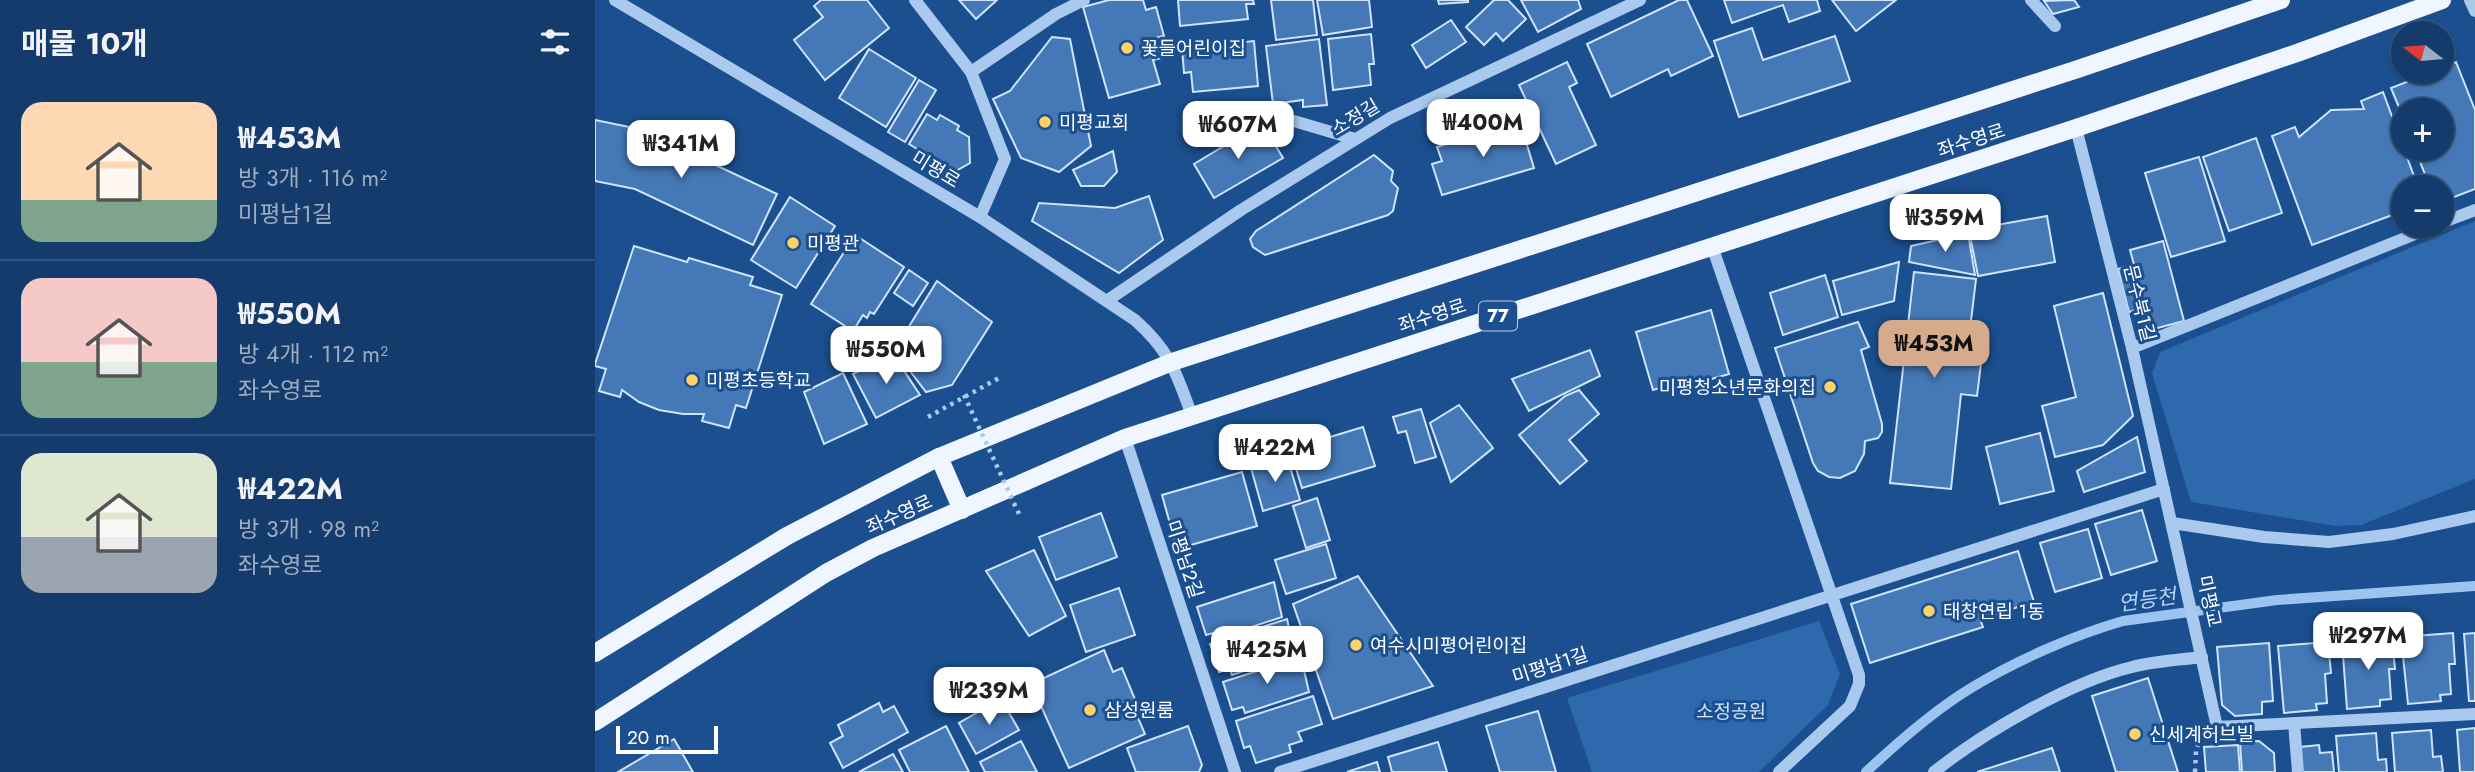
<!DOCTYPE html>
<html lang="ko">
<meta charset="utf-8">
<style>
:root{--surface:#143b6b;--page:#214673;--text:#f1f3f6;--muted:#9dadc1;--line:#33557e;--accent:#d6ab8b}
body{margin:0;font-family:Jost,"Noto Sans KR",sans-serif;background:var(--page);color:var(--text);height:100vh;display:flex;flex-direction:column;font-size:26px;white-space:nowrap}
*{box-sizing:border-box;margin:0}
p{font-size:23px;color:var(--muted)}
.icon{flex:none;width:38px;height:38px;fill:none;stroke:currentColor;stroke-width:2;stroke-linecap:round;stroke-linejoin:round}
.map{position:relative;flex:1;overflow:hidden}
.side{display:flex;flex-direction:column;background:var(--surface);width:595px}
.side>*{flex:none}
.needle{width:46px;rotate:286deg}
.buttons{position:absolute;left:1796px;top:21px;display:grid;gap:14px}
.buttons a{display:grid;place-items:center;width:63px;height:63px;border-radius:50%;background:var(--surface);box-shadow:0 2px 5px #0004,0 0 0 2px var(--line);font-size:35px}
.scale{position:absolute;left:21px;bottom:18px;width:102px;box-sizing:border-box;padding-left:7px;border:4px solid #fff;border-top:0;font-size:19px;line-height:24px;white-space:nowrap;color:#fff;-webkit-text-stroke:5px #1b4f8f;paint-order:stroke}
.price{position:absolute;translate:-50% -60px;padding:0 16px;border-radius:14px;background:#fff;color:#222;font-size:23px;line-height:46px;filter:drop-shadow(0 2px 4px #0008)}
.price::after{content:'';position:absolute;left:50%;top:42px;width:21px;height:16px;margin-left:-10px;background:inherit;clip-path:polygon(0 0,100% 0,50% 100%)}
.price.active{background:var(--accent);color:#111}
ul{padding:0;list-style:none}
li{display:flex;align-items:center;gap:21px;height:175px;padding:0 21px}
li+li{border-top:2px solid var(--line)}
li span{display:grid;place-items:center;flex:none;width:196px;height:140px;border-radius:21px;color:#555}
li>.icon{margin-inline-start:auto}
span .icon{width:84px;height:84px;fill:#fffc;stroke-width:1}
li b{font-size:30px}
h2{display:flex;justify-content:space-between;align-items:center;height:84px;padding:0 21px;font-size:30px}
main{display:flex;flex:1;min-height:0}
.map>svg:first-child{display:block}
</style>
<main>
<section class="side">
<h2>매물 10개<svg class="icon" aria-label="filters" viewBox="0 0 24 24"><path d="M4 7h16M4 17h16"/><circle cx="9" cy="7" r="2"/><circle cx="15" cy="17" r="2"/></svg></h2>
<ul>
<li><span style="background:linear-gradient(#ffd9b3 70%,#7fa58c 0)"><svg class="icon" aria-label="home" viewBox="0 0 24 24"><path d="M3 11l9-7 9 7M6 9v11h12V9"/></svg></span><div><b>₩453M</b><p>방 3개 · 116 m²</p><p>미평남1길</p></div></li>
<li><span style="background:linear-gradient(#f6c9c9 60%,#7fa58c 0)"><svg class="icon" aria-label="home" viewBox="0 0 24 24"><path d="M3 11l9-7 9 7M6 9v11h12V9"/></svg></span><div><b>₩550M</b><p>방 4개 · 112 m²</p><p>좌수영로</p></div></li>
<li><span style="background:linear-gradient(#dfe7d0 60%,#9aa5b1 0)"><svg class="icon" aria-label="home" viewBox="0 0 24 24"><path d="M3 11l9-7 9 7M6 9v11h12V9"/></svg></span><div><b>₩422M</b><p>방 3개 · 98 m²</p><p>좌수영로</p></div></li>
</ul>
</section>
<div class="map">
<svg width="1880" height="772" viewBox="0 0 1880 772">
<rect width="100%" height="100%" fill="#1b4f8f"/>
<g fill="#2e69ad">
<polygon points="1880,221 1880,479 1766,525 1740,526 1596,502 1557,373 1565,352"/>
<polygon points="1224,621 1245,674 1233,705 1164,772 997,772 972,698"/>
</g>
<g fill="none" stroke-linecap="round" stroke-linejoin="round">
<path stroke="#9cc4f0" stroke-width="10" d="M1271,772C1303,742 1338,711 1376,688C1420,661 1479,635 1528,621L1682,600L1880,586"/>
</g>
<g fill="#4478b7" stroke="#cfe3fa" stroke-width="2">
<polygon points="226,0 272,0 294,28 230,80 199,40 228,17 219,6"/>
<polygon points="364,0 402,0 381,19"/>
<polygon points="514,0 548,0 551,10 561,7 569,36 560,38 566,58 558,60 565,84 514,98 488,7"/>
<polygon points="583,0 658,0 659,4 651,4 653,19 585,26"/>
<polygon points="676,0 718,0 722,35 681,40"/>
<polygon points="722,0 774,0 777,27 728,35"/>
<polygon points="843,0 873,0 873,2 844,4"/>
<polygon points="899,0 913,0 931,19 908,41 901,33 889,45 871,27"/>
<polygon points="926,0 983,0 986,9 943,32"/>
<polygon points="1084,0 1092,0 1118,56 1076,76 1073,69 1016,97 992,44"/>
<polygon points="1129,0 1222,0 1225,11 1194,22 1188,5 1137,23"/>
<polygon points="1237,0 1301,0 1261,31"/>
<polygon points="1479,0 1484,7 1458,14 1449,1"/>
<polygon points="856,20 871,42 831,68 817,45"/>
<polygon points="1157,28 1168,60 1240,36 1255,81 1144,117 1119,41"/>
<polygon points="776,34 779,64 774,64 776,85 738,90 733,39"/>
<polygon points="457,37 475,39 496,146 464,172 426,158 398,99 415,91"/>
<polygon points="724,39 732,105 708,107 708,100 678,104 671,46"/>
<polygon points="659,41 663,86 598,92 596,72 589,73 587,48"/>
<polygon points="274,49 321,78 291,127 244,98"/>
<polygon points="972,62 982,83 974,87 1001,145 961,164 924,85"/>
<polygon points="1861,62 1880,110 1880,189 1846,202 1846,187 1835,187 1820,149 1846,149 1846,110 1808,110 1808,117 1796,88 1837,72 1846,72 1846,68"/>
<polygon points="324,80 341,90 310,142 293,132"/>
<polygon points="1788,92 1823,187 1808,187 1808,211 1717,245 1677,136 1700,127 1704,137 1736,110 1769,109 1766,101"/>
<polygon points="332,114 342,120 345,115 364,126 362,130 374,137 375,163 359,172 314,144"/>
<polygon points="0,120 44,129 182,194 158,245 40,189 0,181"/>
<polygon points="925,122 939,168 847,195 837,164 847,161 842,147"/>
<polygon points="667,123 688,158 619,198 599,164"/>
<polygon points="1661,138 1687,213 1634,231 1608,157"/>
<polygon points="518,151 522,172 509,186 486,186 478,170"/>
<polygon points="779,155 798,171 796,181 803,188 798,211 793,215 670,255 658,247 655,239 661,231"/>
<polygon points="1604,157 1630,241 1576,257 1550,173"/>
<polygon points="554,196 568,240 524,273 437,221 444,203 520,208"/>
<polygon points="195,197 240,226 201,288 156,260"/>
<polygon points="1452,216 1460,262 1383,276 1374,230"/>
<polygon points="1373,233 1380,275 1314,262 1316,246"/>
<polygon points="260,235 309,267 279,314 275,312 272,318 268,315 258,331 216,304"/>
<polygon points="1568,241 1589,321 1555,330 1549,308 1534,312 1523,269 1539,265 1535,250"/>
<polygon points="39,246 92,262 94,258 158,277 155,285 187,295 151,408 141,405 134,428 107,421 109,414 88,414 64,410 44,402 27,390 25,397 4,391 11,369 0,366 0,364"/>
<polygon points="1304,262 1299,301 1247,315 1238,281"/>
<polygon points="314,270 333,283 318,306 299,293"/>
<polygon points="1319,272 1381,279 1372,354 1387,355 1382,396 1366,394 1356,489 1295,483"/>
<polygon points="1230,275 1243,317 1188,335 1175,293"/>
<polygon points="342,281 397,322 357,385 331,392 312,367 324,356 305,341"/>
<polygon points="1508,293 1538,416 1508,445 1460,457 1447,406 1481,397 1459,306"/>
<polygon points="1116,310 1134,374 1099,384 1098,378 1058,390 1041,332"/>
<polygon points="1263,322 1274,347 1266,350 1287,424 1287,432 1283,438 1270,441 1269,454 1260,471 1245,478 1234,477 1223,471 1218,463 1180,348"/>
<polygon points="995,350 1005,376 934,411 917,379"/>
<polygon points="298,354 325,395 281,418 258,374"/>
<polygon points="248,373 272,424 229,444 209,392"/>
<polygon points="984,390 1004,414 974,440 992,461 965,484 924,435 970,396"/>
<polygon points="864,405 898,448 856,482 835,423"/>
<polygon points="826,409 841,457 820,463 811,431 803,433 798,417"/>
<polygon points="768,427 780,466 707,488 695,449"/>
<polygon points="1445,433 1459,491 1405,504 1391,447"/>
<polygon points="1542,437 1550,472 1489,492 1482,471"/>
<polygon points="692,457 705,500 668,511 656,468"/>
<polygon points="647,472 662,526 582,549 567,495"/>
<polygon points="722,498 735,540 711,548 698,506"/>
<polygon points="1547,510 1562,561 1516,575 1500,524"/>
<polygon points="506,513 522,557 461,580 444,537"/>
<polygon points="1493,529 1507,578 1460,592 1445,543"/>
<polygon points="731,544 741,578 691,594 680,560"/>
<polygon points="439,550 471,616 434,636 391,571"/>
<polygon points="1423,551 1439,602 1385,619 1388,627 1275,663 1256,604"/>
<polygon points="763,576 838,686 738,719 698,604"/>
<polygon points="679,582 687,617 623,638 622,632 611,635 602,607"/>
<polygon points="524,588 540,635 491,652 475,605"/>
<polygon points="692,619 700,654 637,675 635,669 624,672 615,644"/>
<polygon points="1858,633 1860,664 1854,664 1856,694 1845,695 1846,701 1813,704 1806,637"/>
<polygon points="1880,633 1880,701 1874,701 1869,634"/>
<polygon points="1797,638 1800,669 1794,669 1796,699 1785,700 1785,706 1752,709 1747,642"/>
<polygon points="1733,642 1736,673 1730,674 1732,703 1721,704 1722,710 1689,713 1683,646"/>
<polygon points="1674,643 1678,701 1667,702 1667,714 1640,716 1627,705 1622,647"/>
<polygon points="509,650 518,672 527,668 544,709 540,711 550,734 474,768 436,684"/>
<polygon points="706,657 714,692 650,713 648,707 637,710 628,682"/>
<polygon points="1553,678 1583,772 1521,772 1497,696"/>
<polygon points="718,696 727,724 703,732 707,741 694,745 696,752 661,763 655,746 649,748 641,721"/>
<polygon points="406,699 424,730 381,754 364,723"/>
<polygon points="284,703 288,712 299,706 313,732 248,768 235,743 248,736 243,725"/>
<polygon points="943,711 961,772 905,772 891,726"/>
<polygon points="351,726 374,772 315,772 304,750"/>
<polygon points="593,726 607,765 604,772 541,772 532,748"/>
<polygon points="1880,728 1880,772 1865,772 1862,730"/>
<polygon points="1836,730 1838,757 1846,756 1848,772 1800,772 1797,733"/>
<polygon points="1781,733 1783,760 1791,759 1792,772 1744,772 1741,736"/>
<polygon points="79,739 98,772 23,772"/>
<polygon points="426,741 442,772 390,772 385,762"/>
<polygon points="1664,741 1679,753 1680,772 1647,772 1645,742"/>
<polygon points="843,742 852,772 797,772 793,757"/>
<polygon points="1643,745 1645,772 1611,772 1609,747"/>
<polygon points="1724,745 1725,753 1737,752 1739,772 1707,772 1705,747"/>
<polygon points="1457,748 1465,772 1382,772"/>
<polygon points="298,754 308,772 264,772"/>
<polygon points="782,762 785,772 752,772"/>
</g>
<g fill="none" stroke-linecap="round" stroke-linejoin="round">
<g stroke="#a9c9ee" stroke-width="4.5" stroke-dasharray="3.5 5" stroke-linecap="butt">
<polyline points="333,417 404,378"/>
<polyline points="1600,772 1601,750 1604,742"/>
</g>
<g stroke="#a9c9ee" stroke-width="12">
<path d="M20,0L385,217L540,320C575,351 581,372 597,416"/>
<polyline points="320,0 376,72 410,159 385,217"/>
<polyline points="1436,0 1460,26"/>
<polyline points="1875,0 1880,11"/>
<polyline points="376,72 461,14 489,0"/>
<polyline points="672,113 760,139"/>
<polyline points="1481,128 1537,348 1622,727 1880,714"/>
<polyline points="1846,223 1880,210"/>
<polyline points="1117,246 1264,675 1264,684 1255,706 1184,772"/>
<polyline points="513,300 646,210 795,118 1045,0"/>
<polyline points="1537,348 1840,226"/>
<polyline points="530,438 640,772"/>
<polyline points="1577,523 1669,537 1734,542 1798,534 1880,516"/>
<polyline points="1699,723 1703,772"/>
<polyline points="685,772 1569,489"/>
<path d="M1339,772C1389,732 1475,682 1537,667C1560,661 1584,660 1607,657"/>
</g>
<g stroke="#f0f6ff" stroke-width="18">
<polyline points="344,457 367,510"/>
<polyline points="0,653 192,536 344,457 577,362 1483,69 1686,0"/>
<polyline points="0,722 231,573 278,548 530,438 1481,128 1702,53 1847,0"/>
</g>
<polyline stroke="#a9c9ee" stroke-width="4.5" stroke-dasharray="3.5 5" stroke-linecap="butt" points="369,395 424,514"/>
</g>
<g fill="#ffd166" stroke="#1b4f8f" stroke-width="2.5">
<circle cx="532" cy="48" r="7"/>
<circle cx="450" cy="122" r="7"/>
<circle cx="198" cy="243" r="7"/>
<circle cx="97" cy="380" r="7"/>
<circle cx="1235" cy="387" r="7"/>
<circle cx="1334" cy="611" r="7"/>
<circle cx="761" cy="645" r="7"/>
<circle cx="495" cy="710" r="7"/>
<circle cx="1540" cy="734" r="7"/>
</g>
<g text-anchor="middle" stroke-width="6" stroke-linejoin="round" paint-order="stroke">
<rect fill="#1b4f8f" stroke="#bbcadd" stroke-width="2" x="884" y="301.5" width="38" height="29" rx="5"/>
<g font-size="18" font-weight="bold" fill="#fff">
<text x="903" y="322">77</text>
</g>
<g font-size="19" fill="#fff" stroke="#1b4f8f" text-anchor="start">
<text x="546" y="55">꽃들어린이집</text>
<text x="464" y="129">미평교회</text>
<text x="212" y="250">미평관</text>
<text x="111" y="387">미평초등학교</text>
<text x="1221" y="394" text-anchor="end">미평청소년문화의집</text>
<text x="1348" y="618">태창연립 1동</text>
<text x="775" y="652">여수시미평어린이집</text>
<text x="509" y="717">삼성원룸</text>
<text x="1554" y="741">신세계허브빌</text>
</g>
<g font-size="19" fill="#fff" stroke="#1b4f8f">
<text transform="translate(760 117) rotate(-31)" y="7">소정길</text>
<text transform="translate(1376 140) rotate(-18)" y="7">좌수영로</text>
<text transform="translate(341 169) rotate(31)" y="7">미평로</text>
<text transform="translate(1545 303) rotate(76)" y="7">문수북1길</text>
<text transform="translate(837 315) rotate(-18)" y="7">좌수영로</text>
<text transform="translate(304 514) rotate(-24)" y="7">좌수영로</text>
<text transform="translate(590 559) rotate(72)" y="7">미평남2길</text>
<text transform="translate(1615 601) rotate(78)" y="7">미평교</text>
<text transform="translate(955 665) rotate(-18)" y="7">미평남1길</text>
</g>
<g font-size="19" fill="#cfe3fa" stroke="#1b4f8f">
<text x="1136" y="718">소정공원</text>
</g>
<g font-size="21" font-style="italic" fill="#b5d3f5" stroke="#1b4f8f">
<text transform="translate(1552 600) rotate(-8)" y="7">연등천</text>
</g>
</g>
</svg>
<div class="buttons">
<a><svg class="needle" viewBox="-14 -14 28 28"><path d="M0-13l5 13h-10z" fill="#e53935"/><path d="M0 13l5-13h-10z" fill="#9dadc1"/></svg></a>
<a>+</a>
<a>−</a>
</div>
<div class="scale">20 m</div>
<b class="price" style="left:888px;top:159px">₩400M</b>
<b class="price" style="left:643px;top:161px">₩607M</b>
<b class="price" style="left:86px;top:180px">₩341M</b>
<b class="price" style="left:1350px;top:254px">₩359M</b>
<b class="price active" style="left:1339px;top:380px">₩453M</b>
<b class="price" style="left:291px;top:386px">₩550M</b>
<b class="price" style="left:680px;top:484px">₩422M</b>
<b class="price" style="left:1773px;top:672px">₩297M</b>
<b class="price" style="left:672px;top:686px">₩425M</b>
<b class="price" style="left:394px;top:727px">₩239M</b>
</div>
</main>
